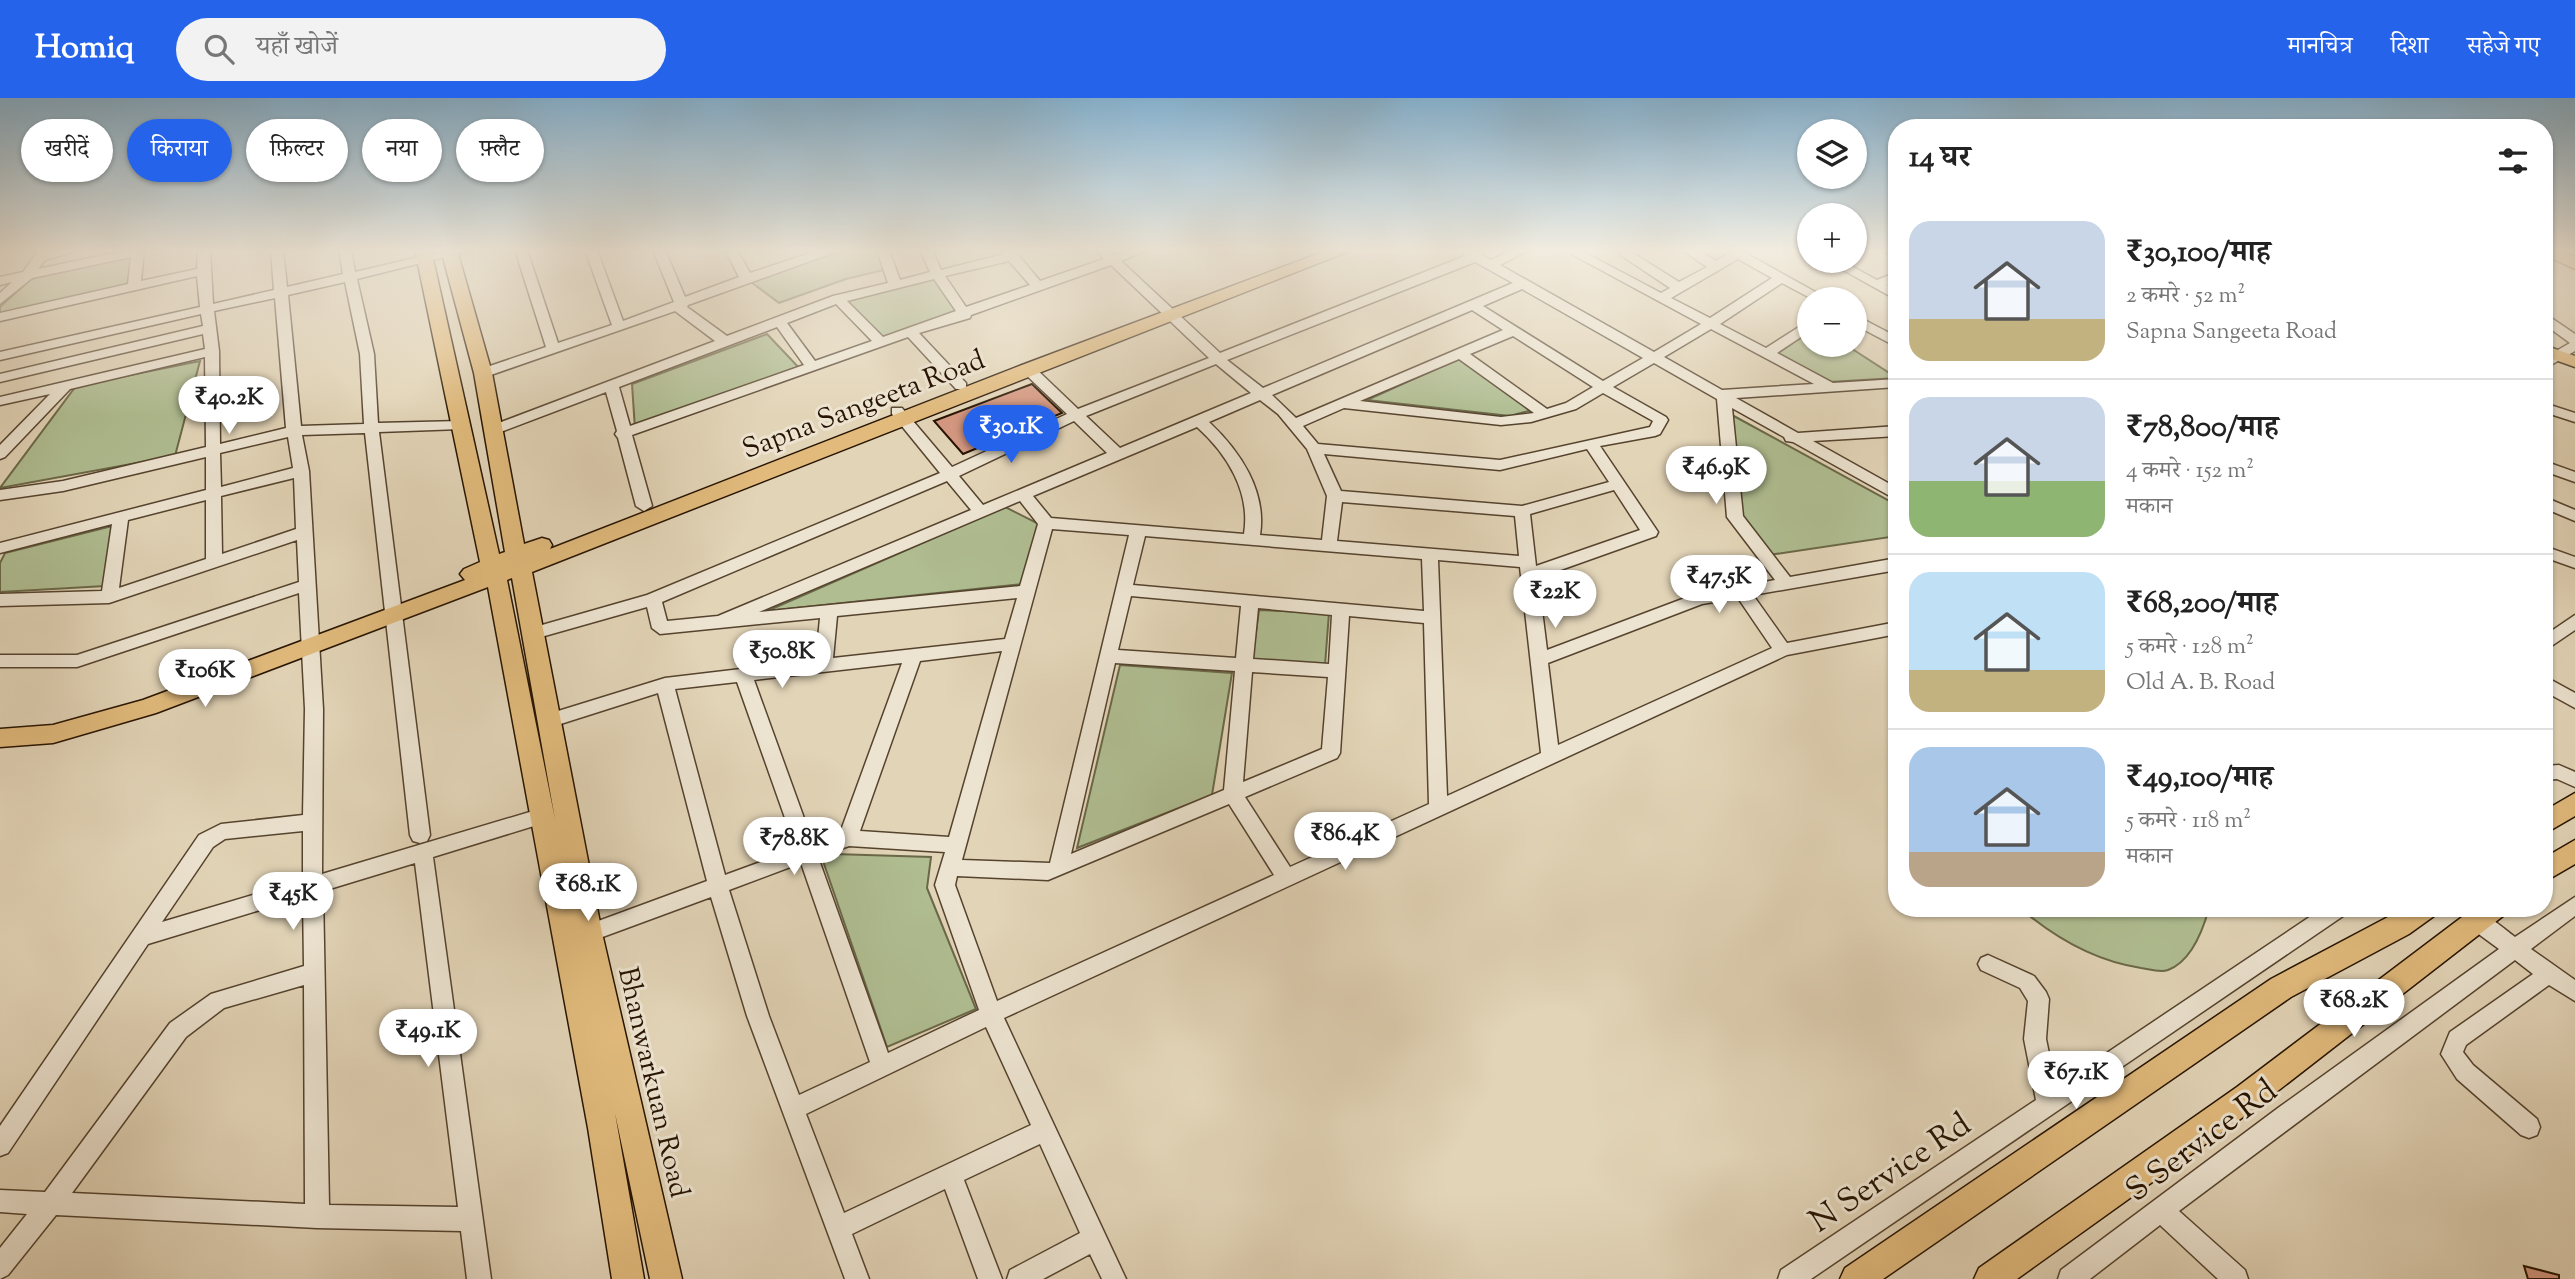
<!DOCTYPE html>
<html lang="hi">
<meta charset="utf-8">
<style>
:root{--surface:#fff;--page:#f2f2f2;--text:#222;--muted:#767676;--line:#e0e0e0;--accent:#2563eb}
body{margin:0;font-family:"Sorts Mill Goudy","Noto Serif Devanagari",serif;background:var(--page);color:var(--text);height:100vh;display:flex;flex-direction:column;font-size:26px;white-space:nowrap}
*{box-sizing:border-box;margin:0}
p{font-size:23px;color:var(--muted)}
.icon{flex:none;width:38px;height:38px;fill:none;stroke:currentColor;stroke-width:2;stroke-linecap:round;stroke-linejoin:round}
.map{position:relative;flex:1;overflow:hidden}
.details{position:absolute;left:1888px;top:21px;width:665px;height:798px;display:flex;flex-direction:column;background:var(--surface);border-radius:28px;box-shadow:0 2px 5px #0004}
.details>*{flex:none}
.hud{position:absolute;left:21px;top:21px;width:665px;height:63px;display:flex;gap:14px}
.tools{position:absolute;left:1797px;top:21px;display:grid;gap:14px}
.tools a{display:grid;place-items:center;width:70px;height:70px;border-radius:50%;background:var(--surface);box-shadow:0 2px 5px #0004;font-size:35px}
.price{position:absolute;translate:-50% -60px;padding:0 16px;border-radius:24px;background:#fff;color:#222;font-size:23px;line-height:46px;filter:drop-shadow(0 2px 4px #0008)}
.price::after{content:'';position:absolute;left:50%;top:42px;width:21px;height:16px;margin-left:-10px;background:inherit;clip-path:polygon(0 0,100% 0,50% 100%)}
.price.current{background:var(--accent);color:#fff}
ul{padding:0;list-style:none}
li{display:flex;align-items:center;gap:21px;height:175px;padding:0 21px}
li+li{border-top:2px solid var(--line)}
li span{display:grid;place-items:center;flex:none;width:196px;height:140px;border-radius:21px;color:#555}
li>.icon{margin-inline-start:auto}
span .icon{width:84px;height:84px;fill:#fffc;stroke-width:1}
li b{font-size:30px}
h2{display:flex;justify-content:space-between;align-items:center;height:84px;padding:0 21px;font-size:30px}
.tag{padding:0 24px;border-radius:32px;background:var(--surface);box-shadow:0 2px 5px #0004;font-size:24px;line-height:63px}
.tag.current{background:var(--accent);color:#fff}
header{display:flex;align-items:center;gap:42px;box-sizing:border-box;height:98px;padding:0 35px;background:var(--accent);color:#fff}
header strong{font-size:33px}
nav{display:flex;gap:38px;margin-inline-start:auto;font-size:24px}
.search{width:490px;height:63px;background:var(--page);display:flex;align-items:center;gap:18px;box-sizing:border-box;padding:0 24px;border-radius:38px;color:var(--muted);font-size:26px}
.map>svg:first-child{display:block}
</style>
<header>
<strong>Homiq</strong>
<div class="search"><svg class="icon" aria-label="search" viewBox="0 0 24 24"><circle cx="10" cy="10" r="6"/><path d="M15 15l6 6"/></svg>यहाँ खोजें</div>
<nav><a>मानचित्र</a><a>दिशा</a><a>सहेजे गए</a></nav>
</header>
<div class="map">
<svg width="2575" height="1181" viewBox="0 0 2575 1181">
<rect width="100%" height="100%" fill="#e2d4b7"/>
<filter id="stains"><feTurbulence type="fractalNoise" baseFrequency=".00286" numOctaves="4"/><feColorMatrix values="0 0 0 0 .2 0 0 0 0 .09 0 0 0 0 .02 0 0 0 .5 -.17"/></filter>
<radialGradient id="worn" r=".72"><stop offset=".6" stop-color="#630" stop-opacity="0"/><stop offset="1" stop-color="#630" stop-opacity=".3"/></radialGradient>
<g fill="#afbd91" stroke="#6a6848" stroke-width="2">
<polygon points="835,152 883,152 888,171 846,181 779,205 747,181"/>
<polygon points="132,158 133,187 0,218 0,209 31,181"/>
<polygon points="938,178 965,217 882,245 838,201"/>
<polygon points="1809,232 1810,247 1846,247 1897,280 1828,284 1775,256"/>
<polygon points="767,236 803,274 635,331 632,286"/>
<polygon points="1460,260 1532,312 1510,318 1367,302"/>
<polygon points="200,263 175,358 0,390 76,288"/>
<polygon points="1732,317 1897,407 1897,438 1769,457 1738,421"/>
<polygon points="1005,409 1039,426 1024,486 767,513"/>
<polygon points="112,428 105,488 0,494 0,465 5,455"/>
<polygon points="1259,512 1329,515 1325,567 1252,563"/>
<polygon points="1120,567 1232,575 1212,697 1077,750"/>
<polygon points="834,756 931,759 927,790 976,911 887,949 823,763"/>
<path d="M2020,810H2209C2203,832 2192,863 2168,872C2160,875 2149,871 2141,870C2094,863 2055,840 2020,810Z"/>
</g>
<g fill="#d59881" stroke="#261300" stroke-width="2">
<polygon points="1032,286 1062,315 963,356 934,323"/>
<polygon points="2524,1168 2559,1177 2559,1181 2528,1181"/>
</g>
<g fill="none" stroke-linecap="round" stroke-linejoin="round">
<g stroke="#55432e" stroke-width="3">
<g id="minor">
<path d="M39,152H80L45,162L38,171L128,152H144L141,183L197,171L198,152H210L213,206L274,192L271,152H283L287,189L343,176L339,152H351L355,174L449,152H473L357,181L374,256L378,325L461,323L468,327L461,331L379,334L430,737L427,743L420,745L413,743L410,737L365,335L302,337L309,373L323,611L322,776L543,710L550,713L552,718L550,723L433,759L491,1181H467L461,1133L317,1130L56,1117L8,1177L0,1181V1150L27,1116L0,1114V1092L45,1094L170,925L211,896L304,868L303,799L148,846L8,1055L0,1058V1028L199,737L221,726L303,717L305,611L299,495L77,569H0V557H77L299,484L297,442L109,505L0,508V496L102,493L112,426L0,455V445L206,392V359L63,393L0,402V392L63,383L206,349L205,259L70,291L5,359L0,361V347L50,296L0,307V299L205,251L203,236L0,284V276L203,228L201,216L0,262V254L200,209L197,178L0,223V215L128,186L131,159L32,180L0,206V195L12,184L0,187V179L23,174ZM345,184L360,256L364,326L301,328L288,197ZM275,200L286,330L220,346L219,253L214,213ZM288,339L293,370L221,389L220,355ZM294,380L296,431L222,456L221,398ZM206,402V461L119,490L128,422ZM303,733V782L162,824L213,749L225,741ZM415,765L458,1109L329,1107L323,793ZM304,887L305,1106L72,1095L186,939L224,910Z"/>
<path d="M515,152H527L558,245L612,227L585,152H597L623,223L674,204L653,152H665L685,199L739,179L725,152H737L750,175L819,152H841L688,207L687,209L727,238L833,198L888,185L877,152H889L900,182L930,174L920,152H932L941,172L1004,156L1001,152H1014L1040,183L1104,161L1096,152H1110L1115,157L1128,152H1147L1121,163L1220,255L1465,158L1462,152H1473L1491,162L1512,152H1529L1500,167L1654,254L1701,226L1564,152H1580L1661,195L1670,190L1613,152H1628L1679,184L1707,169L1682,152H1698L1716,163L1735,152H1751L1747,156L1828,201H1812L1782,185L1720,226L1766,250L1810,222V233L1777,255L1833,285L1897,281V289L1736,300L1798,335L1897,328V338L1813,343L1897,390V402L1793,344L1786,343L1784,339L1732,310L1743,418L1790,479L1897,460V472L1753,497L1787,545L1897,524V536L1787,557L1004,920L1126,1181H1102L1090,1156L1043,1181H1007L1010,1172L1080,1135L1040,1046L964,1082L1002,1181H978L945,1091L852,1136L869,1181H845L747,918L711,799L589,844L582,841L579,835L582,829L707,783L658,595L548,630L542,628L539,623L542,618L665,580L816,562L820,520L660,536L652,530L647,509L534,541L526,535L528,531L647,497L940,375L892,316V310H902L952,369L1067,316L1023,274V268H1033L1078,311L1209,260L1111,167L971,217L970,220L919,235L966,285V291H956L908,239L632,337L652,408L644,413L636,408L618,340L615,336L617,333L606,294L498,335H488L486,332L488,329L715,243L675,213L488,278H478V272L546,249ZM1738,161L1772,180L1710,220L1671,200ZM1009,163L1030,187L966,209L945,178ZM1475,164L1513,185L1263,290L1227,262ZM934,181L956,213L883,239L847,203ZM1522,191L1643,260L1603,283L1483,208ZM836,206L872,243L815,263L787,225ZM1472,212L1503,232L1296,320L1272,297ZM777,229L804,267L630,328L619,289ZM1711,231L1814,286L1722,292L1664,259ZM1513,238L1593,289L1566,305L1547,311L1470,256ZM1459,261L1534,315L1501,319L1360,303ZM1654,265L1717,301L1727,419L1775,482L1693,497L1547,552L1538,480L1656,438L1658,434L1600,348L1655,338L1660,336L1668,322L1666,319L1613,289ZM1216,266L1251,295L1120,350L1086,318ZM1603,295L1653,323L1650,329L1500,362L1318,346L1303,328L1344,310L1501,327L1531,324L1576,311ZM1260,302L1278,316L1307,351L1327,398L1322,442L1260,437C1267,393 1240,353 1209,324ZM1074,323L1107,355L983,407L959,378ZM1197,329C1227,356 1251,394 1244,436L1051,420L1033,398ZM1587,351L1609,384L1522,408L1341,393L1324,356L1500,372ZM947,383L971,412L718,518L667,523L662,504ZM1614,392L1640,432L1536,468L1530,416ZM1020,403L1038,426L1020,488L759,514ZM1342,404L1515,418L1519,458L1337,443ZM1052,431L1129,437L1050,765L962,762ZM1145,438L1422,461L1424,513L1133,487ZM1438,462L1520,469L1541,655L1447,698ZM1131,498L1241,508L1236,560L1118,552ZM1017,500L1005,541L833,560L837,518ZM1738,500L1772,550L1558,647L1548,565L1702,506ZM1258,510L1332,517L1329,566L1253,561ZM1349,518L1424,525L1429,706L1290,769L1245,699L1337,660L1340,655ZM1002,553L949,739L860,733L920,563ZM902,565L840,735L813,745L754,582ZM1115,565L1235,573L1224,692L1071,756ZM1252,574L1328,579L1322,651L1243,684ZM737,584L796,751L725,777L675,591ZM1229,706L1274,777L997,903L955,787L957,778L1048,782ZM849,748L945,754L935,787L979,912L888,955L818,759ZM801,765L870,964L799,997L769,918L729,792ZM986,929L1031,1027L844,1115L806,1016Z"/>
<polygon points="1882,152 1897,152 1897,161"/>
<polygon points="1827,163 1842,163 1877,182 1897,174 1897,183 1887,187 1897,193 1897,202"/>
<polygon points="2544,215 2575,236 2575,253 2544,271 2544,260 2570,245 2544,226"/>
<polygon points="1855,217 1897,239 1897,249 1855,227"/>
<polygon points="2544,305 2575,315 2575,324 2544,314"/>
<polygon points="2544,363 2575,374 2575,384 2544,373"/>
<polygon points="2544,399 2575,412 2575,423 2544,410"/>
<polygon points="2544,448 2575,459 2575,470 2544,459"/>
<polygon points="2575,517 2575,532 2544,553 2544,538"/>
<polygon points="2544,578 2575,595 2575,610 2544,593"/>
<polygon points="2559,667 2575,674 2575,689 2557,681 2544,682 2544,668"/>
<path d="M2575,799V818L2531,851L2575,882V903L2549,887L2466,947L2463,954L2473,967L2537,1021L2540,1029L2537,1037L2529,1040L2521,1037L2457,981L2441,956L2450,934L2533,876L2515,862L2179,1113L2245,1172L2248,1181H2218L2160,1127L2090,1181H2058L2061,1172L2278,1010L2499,851L2469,829L2466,823L2469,817C2485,811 2502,830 2515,839Z"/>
<polygon points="2323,810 2349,810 2346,816 1811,1181 1778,1181 1781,1172 2036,1002 2024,941 2028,903 2020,890 1981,872 1978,866 1981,860 1988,857 2034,878 2046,894 2049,901 2046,941 2056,989"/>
</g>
</g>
<g stroke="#261300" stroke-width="3">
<g id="major">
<path d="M415,152H431L499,456L505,454L474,275L441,152H457L492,275L524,446L542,440L549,442L552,447L550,451L1022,267L1328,152H1352L532,474L602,835L682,1181H650L615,1015L644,1181H612L588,1030L488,489L156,615L53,645L0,649V631L53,627L143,602L465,482L460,476L464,471L480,464ZM512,480L555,721L507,482Z"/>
<polygon points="2544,152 2561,152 2575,159 2575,171 2544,157"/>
<polygon points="2544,247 2575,258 2575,269 2544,258"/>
<polygon points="2575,695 2575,718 2544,736 2544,713"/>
<polygon points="2575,742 2575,766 2544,784 2544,760"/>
<polygon points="2405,810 2438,810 2434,818 2409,836 2291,899 1883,1181 1840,1181 1845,1170 2271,881"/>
<polygon points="2474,810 2507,810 2503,818 2257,1009 2017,1181 1974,1181 1979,1170 2237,989"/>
</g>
</g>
<use href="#minor" fill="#ece3d0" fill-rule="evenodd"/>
<use href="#major" fill="#e1ba7c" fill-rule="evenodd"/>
</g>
<linearGradient id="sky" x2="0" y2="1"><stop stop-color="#87b5d4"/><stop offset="0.48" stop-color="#f2ecdf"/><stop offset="1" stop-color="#f2ecdf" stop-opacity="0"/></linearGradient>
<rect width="2575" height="318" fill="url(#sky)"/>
<g text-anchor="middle" stroke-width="6" stroke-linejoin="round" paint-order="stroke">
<g font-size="28" fill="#261300" stroke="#ece3d0">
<text transform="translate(863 305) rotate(-21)" y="10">Sapna Sangeeta Road</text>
<text transform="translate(655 984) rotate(77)" y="10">Bhanwarkuan Road</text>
</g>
<g font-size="33" fill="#261300" stroke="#ece3d0">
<text transform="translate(2200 1041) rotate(-37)" y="12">S Service Rd</text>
<text transform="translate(1889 1073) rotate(-34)" y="12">N Service Rd</text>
</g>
</g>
<rect width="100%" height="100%" filter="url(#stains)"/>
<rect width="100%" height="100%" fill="url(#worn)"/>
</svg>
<div class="tools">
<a><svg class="icon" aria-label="layers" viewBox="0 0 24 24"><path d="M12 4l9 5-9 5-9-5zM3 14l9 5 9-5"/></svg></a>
<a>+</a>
<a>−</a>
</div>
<b class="price" style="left:229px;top:338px">₹40.2K</b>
<b class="price current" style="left:1011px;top:367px">₹30.1K</b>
<b class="price" style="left:1716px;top:408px">₹46.9K</b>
<b class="price" style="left:1719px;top:517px">₹47.5K</b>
<b class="price" style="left:1555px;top:532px">₹22K</b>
<b class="price" style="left:782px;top:592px">₹50.8K</b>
<b class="price" style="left:205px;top:611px">₹106K</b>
<b class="price" style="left:1345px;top:774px">₹86.4K</b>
<b class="price" style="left:794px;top:779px">₹78.8K</b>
<b class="price" style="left:588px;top:825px">₹68.1K</b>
<b class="price" style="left:293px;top:834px">₹45K</b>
<b class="price" style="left:2354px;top:941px">₹68.2K</b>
<b class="price" style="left:428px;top:971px">₹49.1K</b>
<b class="price" style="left:2076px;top:1013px">₹67.1K</b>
<div class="hud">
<a class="tag">खरीदें</a>
<a class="tag current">किराया</a>
<a class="tag">फ़िल्टर</a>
<a class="tag">नया</a>
<a class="tag">फ़्लैट</a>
</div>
<section class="details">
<h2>14 घर<svg class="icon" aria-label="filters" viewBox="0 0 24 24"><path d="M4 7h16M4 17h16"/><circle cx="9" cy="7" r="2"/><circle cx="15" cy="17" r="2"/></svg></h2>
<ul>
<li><span style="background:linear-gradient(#c9d6e8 70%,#c2b280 0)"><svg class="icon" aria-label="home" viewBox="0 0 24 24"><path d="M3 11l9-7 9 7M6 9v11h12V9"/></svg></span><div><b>₹30,100/माह</b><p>2 कमरे · 52 m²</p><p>Sapna Sangeeta Road</p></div></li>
<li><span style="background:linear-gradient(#c9d6e8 60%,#8fb573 0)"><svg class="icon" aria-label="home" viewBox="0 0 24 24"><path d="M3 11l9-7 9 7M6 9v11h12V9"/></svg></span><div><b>₹78,800/माह</b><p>4 कमरे · 152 m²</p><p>मकान</p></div></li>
<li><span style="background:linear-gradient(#bfe0f5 70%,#c2b280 0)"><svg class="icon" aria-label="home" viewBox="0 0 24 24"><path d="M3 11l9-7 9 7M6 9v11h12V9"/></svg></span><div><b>₹68,200/माह</b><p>5 कमरे · 128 m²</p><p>Old A. B. Road</p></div></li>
<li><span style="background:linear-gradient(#a9c7e8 75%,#b9a48a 0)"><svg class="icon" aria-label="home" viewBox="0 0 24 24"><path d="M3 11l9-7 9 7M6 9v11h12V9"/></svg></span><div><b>₹49,100/माह</b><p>5 कमरे · 118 m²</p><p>मकान</p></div></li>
</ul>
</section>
</div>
